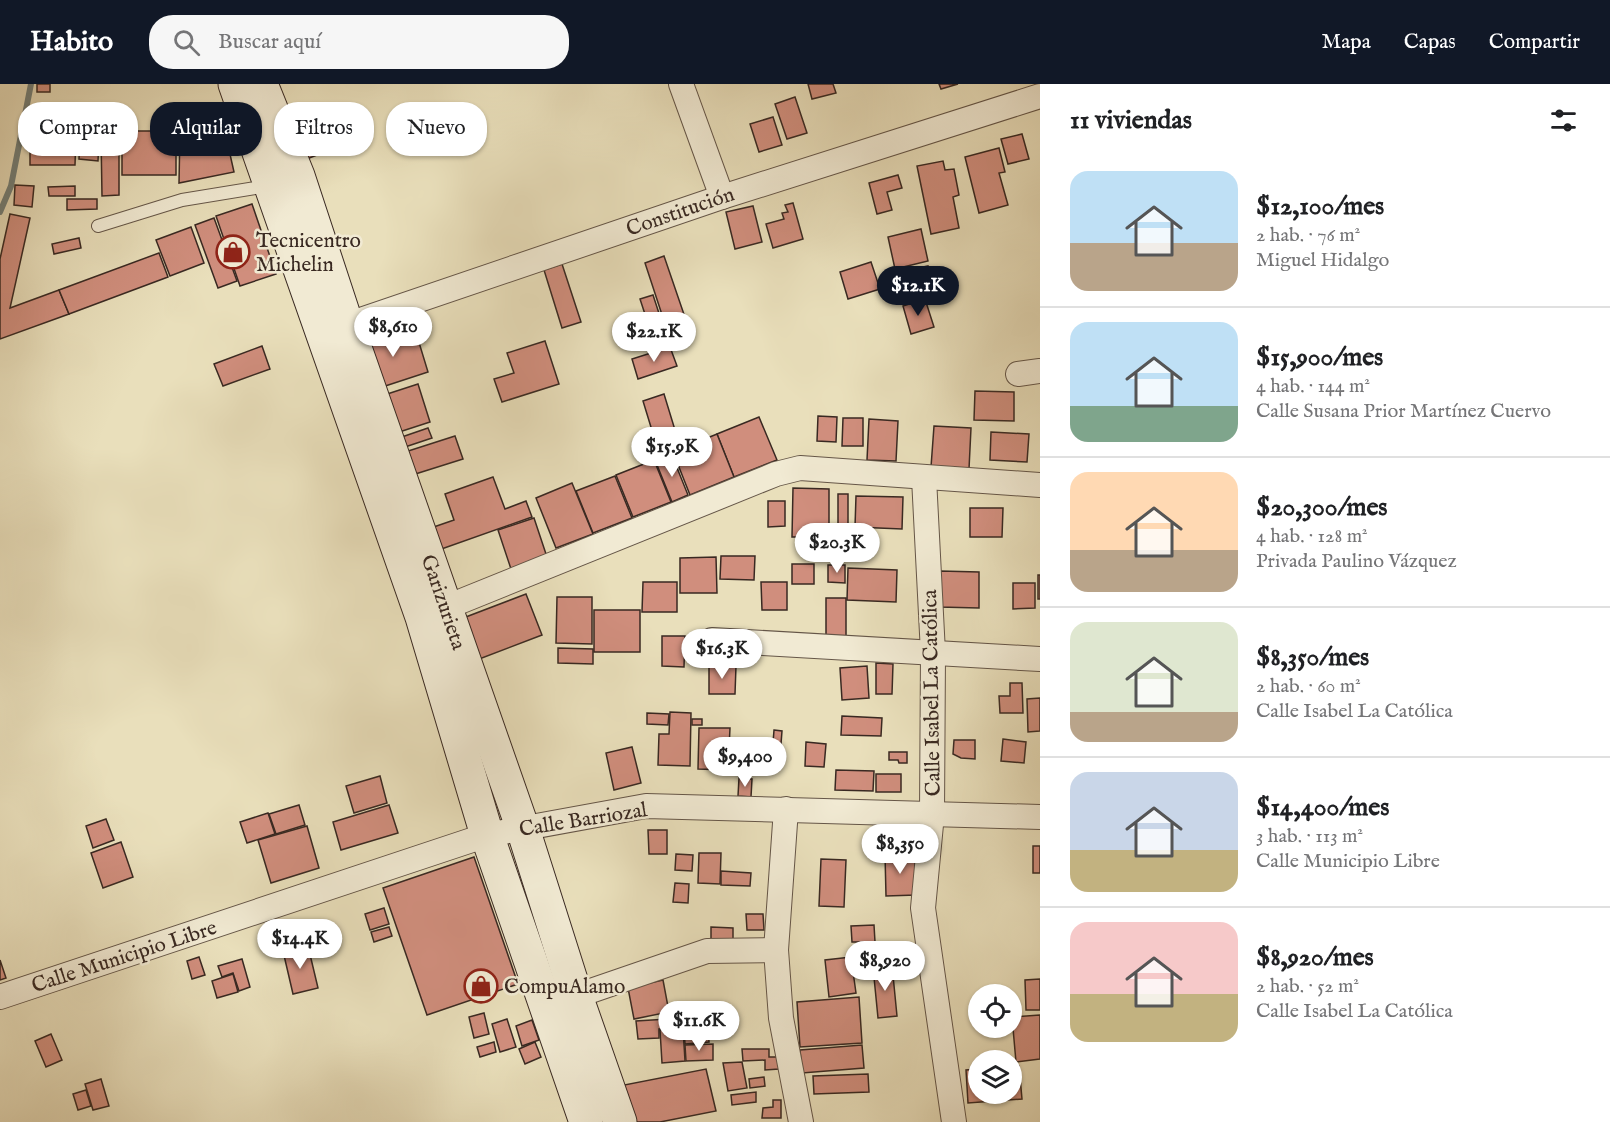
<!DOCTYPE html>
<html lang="es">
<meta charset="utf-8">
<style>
:root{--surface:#fff;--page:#f6f6f6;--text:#202124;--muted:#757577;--line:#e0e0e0;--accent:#111827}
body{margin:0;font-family:"IM FELL English",serif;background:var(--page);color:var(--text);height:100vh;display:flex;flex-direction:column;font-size:22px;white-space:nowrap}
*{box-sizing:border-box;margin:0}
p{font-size:20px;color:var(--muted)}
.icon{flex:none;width:33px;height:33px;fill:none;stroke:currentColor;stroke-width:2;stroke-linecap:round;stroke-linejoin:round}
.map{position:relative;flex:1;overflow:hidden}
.drawer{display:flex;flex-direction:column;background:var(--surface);width:570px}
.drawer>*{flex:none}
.hud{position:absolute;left:18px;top:18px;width:570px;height:54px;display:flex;gap:12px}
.fabs{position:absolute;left:968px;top:900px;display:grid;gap:12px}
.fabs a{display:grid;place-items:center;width:54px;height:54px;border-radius:50%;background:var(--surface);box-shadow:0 2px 4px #0004;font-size:30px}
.price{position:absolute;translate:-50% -51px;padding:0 14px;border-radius:21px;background:#fff;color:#222;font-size:20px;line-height:39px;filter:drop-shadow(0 2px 3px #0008)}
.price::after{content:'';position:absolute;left:50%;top:36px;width:18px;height:14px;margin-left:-9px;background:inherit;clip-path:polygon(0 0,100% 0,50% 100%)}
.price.selected{background:var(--accent);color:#fff}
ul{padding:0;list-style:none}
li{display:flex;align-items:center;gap:18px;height:150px;padding:0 30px}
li+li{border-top:2px solid var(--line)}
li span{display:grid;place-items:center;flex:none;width:168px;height:120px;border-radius:18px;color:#555}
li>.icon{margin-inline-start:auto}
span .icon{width:72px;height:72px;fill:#fffc;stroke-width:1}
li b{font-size:26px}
h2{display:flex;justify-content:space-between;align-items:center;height:72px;padding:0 30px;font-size:26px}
.tag{padding:0 21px;border-radius:24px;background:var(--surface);box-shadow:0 2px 4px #0004;font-size:21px;line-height:54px}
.tag.selected{background:var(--accent);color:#fff}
header{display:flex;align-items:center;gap:36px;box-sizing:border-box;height:84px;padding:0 30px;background:var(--accent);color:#fff}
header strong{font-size:28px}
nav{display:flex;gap:33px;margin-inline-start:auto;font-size:21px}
.search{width:420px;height:54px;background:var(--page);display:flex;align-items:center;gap:15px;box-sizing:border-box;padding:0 21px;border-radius:24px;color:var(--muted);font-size:22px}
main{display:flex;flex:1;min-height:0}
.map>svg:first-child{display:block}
</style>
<header>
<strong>Habito</strong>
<div class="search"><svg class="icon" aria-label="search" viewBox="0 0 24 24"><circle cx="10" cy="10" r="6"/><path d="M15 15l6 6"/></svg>Buscar aquí</div>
<nav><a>Mapa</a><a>Capas</a><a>Compartir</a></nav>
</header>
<main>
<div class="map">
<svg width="1040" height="1038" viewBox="0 0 1040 1038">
<rect width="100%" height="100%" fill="#e9dfbb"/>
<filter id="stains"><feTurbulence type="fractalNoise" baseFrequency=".00333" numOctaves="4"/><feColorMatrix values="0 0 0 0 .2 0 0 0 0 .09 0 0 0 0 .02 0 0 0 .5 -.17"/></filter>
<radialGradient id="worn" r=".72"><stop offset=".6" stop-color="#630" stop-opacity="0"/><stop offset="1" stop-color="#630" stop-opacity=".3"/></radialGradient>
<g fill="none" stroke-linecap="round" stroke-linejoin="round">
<polyline stroke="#73817b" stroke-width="6" points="0,128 11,102 31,0"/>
</g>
<g fill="#d08e7d" stroke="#392922" stroke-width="1.5">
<rect x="37" y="0" width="13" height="8"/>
<polygon points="808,0 833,0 836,9 812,15"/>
<polygon points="939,0 958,0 941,5"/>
<polygon points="795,13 807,49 787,55 775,20"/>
<rect x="168" y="20" width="45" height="19"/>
<polygon points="338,20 353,57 299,78 284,41"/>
<polygon points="56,22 56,36 42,37 42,23"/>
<polygon points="773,33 782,61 759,68 750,40"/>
<rect x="122" y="47" width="54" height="44"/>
<polygon points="180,47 225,48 234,88 179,99"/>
<polygon points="30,50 76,50 75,81 30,81"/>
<polygon points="119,50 119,111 102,112 101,51"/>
<polygon points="1022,50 1029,75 1008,80 1001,55"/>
<polygon points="80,53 99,54 98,77 79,75"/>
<polygon points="999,64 1005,88 999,89 1008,121 979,129 965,73"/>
<polygon points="943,77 945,86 954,85 959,111 953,113 959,144 931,150 917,82"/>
<polygon points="898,91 902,104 887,108 892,126 877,130 869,99"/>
<polygon points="15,101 34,102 32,123 14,121"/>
<polygon points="75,102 75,112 49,112 48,103"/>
<polygon points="67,115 97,115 97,125 67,126"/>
<polygon points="793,119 803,155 773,164 766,140 784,135 782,129 788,128 785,121"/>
<polygon points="252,120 276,190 240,202 216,132"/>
<polygon points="753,122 762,158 735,165 726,128"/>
<polygon points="10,130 30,134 10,224 59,206 69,230 0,255 0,175"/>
<polygon points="214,134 237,197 218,204 195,141"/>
<polygon points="191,143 204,179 170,192 156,156"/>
<polygon points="921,145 928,177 895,185 888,153"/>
<polygon points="79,154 81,164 54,170 52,160"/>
<polygon points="159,169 168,193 69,230 59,206"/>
<polygon points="664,172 689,245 669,252 645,179"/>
<polygon points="871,178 880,205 848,215 840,188"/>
<polygon points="562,180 581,238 562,244 544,186"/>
<polygon points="928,182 935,210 903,218 896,189"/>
<polygon points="653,211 670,263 657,267 640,215"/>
<polygon points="925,215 934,243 911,250 903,222"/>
<polygon points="414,242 428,288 373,306 358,260"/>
<polygon points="545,257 559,300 502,318 494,295 514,289 507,269"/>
<polygon points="262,262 270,285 223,302 214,280"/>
<polygon points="670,263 677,282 638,295 632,275"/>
<polygon points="418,300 430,338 390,351 378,313"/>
<polygon points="975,307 1014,308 1014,337 974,336"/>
<polygon points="664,310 675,346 654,353 643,317"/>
<polygon points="818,332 837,333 836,358 817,357"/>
<polygon points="759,333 777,376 734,393 717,350"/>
<polygon points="843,334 863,334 863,362 842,362"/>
<polygon points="869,335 898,337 896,377 867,376"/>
<polygon points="934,342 971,344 969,385 931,383"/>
<polygon points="428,344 432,354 396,366 393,356"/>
<polygon points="991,348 1029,350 1027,378 990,376"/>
<polygon points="717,350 734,393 690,411 673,368"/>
<polygon points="455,352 463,375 409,392 402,369"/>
<polygon points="671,369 688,411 672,418 655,376"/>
<polygon points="654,376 671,418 633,433 616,391"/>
<polygon points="615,392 632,434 593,449 576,407"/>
<polygon points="493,393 505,425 526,417 532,433 433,468 425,446 454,436 445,410"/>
<polygon points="572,399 593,450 556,464 536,414"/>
<polygon points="793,404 829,405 829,453 792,453"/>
<polygon points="838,410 848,410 848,443 838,442"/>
<polygon points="856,412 903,413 902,445 855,443"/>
<polygon points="768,417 785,417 785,442 768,443"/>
<polygon points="970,424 1003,424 1002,453 970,453"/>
<polygon points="534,434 547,473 511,485 498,446"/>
<rect x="829" y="459" width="14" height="17"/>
<polygon points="721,472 755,472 754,496 720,495"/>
<polygon points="716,473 717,509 680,509 680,474"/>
<rect x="792" y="480" width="22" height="20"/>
<polygon points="828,481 845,481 845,499 828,498"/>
<polygon points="848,484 897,486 896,518 847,516"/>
<polygon points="940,487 979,488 979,524 939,523"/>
<rect x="1038" y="491" width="2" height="24"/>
<polygon points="643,498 677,498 677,528 642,528"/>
<polygon points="761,498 787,498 787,526 762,526"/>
<polygon points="1013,499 1035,499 1035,524 1013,525"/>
<polygon points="526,510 542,551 474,577 458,536"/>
<polygon points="557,513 592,513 592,560 556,559"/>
<rect x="826" y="514" width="20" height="38"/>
<rect x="594" y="526" width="46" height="42"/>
<polygon points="662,552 685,552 684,583 662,582"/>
<polygon points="558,564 593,565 593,580 558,579"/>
<polygon points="876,579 893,580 892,610 876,610"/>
<polygon points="709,582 736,582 735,610 709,610"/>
<polygon points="867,582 869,614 842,616 840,584"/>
<polygon points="1010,599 1022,599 1023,629 1000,629 999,612 1010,612"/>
<polygon points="1040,614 1040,647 1028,648 1027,615"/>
<polygon points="670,628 691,629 690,682 658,681 659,650 669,650"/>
<polygon points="647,629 669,630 668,641 647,640"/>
<polygon points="842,632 882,634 881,652 841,651"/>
<rect x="692" y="635" width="10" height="6"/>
<polygon points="699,644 730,644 728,686 698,685"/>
<polygon points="774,646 782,647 780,673 772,672"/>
<polygon points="1003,655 1026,658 1024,679 1001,677"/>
<polygon points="954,656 975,656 975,675 961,674 953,670"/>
<polygon points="806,658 826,660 824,683 805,682"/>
<polygon points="632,663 641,699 614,706 606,669"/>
<polygon points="889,668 907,668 907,679 899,679 898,676 889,676"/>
<polygon points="836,686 874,687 873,707 835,706"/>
<rect x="876" y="690" width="25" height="18"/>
<polygon points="380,692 387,719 354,729 346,702"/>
<polygon points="739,694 752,695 751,713 738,712"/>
<polygon points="299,721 305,741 276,750 269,730"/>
<polygon points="389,721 398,749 341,766 333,738"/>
<polygon points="268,729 275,750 247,759 240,738"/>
<polygon points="106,735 114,756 93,764 86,742"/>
<polygon points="307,742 319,784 271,799 258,756"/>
<polygon points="648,746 667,746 667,770 649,770"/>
<polygon points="121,758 133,793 103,804 91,769"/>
<rect x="1033" y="762" width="7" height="27"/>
<polygon points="699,769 721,769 720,800 698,799"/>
<polygon points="676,770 693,771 692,787 675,786"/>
<polygon points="885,770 915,770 916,811 886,812"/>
<polygon points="474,773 518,900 427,931 383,804"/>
<polygon points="821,775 846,776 844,823 819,822"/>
<polygon points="721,787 751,789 750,802 721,801"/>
<polygon points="675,799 689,800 688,819 673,818"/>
<polygon points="384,824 389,840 370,846 365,830"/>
<polygon points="746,830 763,830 764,846 747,846"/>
<polygon points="297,841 302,855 290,859 285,845"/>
<polygon points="874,841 875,858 852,858 851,842"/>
<polygon points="389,843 392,852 374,858 371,848"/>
<polygon points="711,843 733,844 733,857 711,857"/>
<polygon points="308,862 318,904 293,910 283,867"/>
<polygon points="199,873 205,891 192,895 187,877"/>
<polygon points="851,873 856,909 829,913 825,876"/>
<polygon points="242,875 250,903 239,907 233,889 222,893 218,882"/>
<polygon points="0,876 6,894 0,896"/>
<polygon points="892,881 897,932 878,934 873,883"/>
<polygon points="233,890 238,908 217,914 212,897"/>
<polygon points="1040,895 1040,926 1026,926 1025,896"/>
<polygon points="663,896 669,928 634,935 628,904"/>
<polygon points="859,913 862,959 800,963 797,918"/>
<polygon points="484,929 489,950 474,954 469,933"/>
<polygon points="1040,931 1040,975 1016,978 1012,933"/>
<polygon points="507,935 516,963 500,968 492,940"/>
<polygon points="668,935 669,945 659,945 659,954 638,955 636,937"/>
<polygon points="532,936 539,956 522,962 516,942"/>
<polygon points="708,943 709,958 685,960 684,945"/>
<polygon points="683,944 685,977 662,979 660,946"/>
<polygon points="51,950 62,976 46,983 35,957"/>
<polygon points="494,958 496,968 480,973 477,963"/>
<polygon points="535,958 541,973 525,980 519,965"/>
<polygon points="713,960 713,976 686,977 685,961"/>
<polygon points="862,961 864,984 802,989 800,966"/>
<polygon points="742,965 769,965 769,973 779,973 779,985 765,986 765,976 743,977"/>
<polygon points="742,978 747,1004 728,1007 723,979"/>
<polygon points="1011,982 1019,982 1022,1015 968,1019 966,986 978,985 978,1010 1011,1010"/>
<polygon points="706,985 716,1027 660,1038 627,1038 619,1002"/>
<polygon points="868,990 869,1008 814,1010 813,992"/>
<polygon points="764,993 765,1002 750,1004 749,995"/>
<polygon points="101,995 109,1022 93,1026 85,1000"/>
<polygon points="86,1006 91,1022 78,1026 73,1010"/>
<polygon points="756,1008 756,1018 732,1021 731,1011"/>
<polygon points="773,1016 781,1016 781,1034 762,1034 763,1024 773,1023"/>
</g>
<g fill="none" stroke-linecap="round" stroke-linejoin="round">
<g stroke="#655648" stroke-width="14">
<polyline id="lane" points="98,142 182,116 268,102"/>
</g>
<g stroke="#655648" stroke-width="26">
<g id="street">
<polyline points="681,0 722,113"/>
<polyline points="331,246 722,113 1040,12"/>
<polyline points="1018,290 1040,287"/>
<polyline points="924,394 933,569 932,730 923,824 954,1038"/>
<polyline points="432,529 776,390 800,384 1040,401"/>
<polyline points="712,556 1040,575"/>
<polyline points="786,725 776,866 781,934 801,1038"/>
<polyline points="576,912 707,867 776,866"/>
<polyline points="0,913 487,751 646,722 1040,733"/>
</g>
</g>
<g stroke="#392922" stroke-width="35">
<g id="secondary">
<polyline points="235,0 422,533 487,751 586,1038"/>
<polyline points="261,0 298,92 347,241 523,745 576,912 620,1038"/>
</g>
</g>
<use href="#lane" stroke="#f1ead3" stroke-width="12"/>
<use href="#street" stroke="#f1ead3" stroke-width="24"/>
<use href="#secondary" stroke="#f1ead3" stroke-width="33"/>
</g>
<defs>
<g id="shop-ring" transform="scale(1.725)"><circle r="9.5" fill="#f1ead3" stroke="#8f2418" stroke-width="1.5"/><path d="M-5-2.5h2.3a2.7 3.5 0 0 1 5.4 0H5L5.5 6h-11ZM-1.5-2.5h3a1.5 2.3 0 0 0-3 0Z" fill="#8f2418"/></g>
</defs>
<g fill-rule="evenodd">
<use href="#shop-ring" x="233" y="168"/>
<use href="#shop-ring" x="481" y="902"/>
</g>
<g text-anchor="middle" stroke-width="5" stroke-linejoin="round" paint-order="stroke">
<g font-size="21" fill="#392922" stroke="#f1ead3">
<text transform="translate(680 127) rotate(-19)" y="7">Constitución</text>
<text transform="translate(444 518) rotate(71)" y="7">Garizurieta</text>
<text transform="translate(931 609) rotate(-91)" y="7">Calle Isabel La Católica</text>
<text transform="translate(583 735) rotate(-9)" y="7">Calle Barriozal</text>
<text transform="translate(124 872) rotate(-18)" y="7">Calle Municipio Libre</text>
</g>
<g font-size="21" fill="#392922" stroke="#f1ead3" text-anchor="start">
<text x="256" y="163">Tecnicentro<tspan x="256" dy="24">Michelin</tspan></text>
<text x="504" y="909">CompuAlamo</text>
</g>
</g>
<rect width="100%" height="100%" filter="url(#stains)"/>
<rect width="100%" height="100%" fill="url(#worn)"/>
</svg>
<div class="fabs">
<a><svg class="icon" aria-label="locate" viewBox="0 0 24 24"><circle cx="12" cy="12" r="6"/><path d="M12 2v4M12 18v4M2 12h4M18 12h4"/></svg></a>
<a><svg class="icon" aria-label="layers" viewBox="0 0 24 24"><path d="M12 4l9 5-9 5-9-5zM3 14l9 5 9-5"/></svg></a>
</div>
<b class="price selected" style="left:918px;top:233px">$12.1K</b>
<b class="price" style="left:393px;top:274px">$8,610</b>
<b class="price" style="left:654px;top:279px">$22.1K</b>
<b class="price" style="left:672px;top:394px">$15.9K</b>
<b class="price" style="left:837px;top:490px">$20.3K</b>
<b class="price" style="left:722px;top:596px">$16.3K</b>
<b class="price" style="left:745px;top:704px">$9,400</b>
<b class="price" style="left:900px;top:791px">$8,350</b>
<b class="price" style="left:300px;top:886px">$14.4K</b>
<b class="price" style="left:885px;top:908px">$8,920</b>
<b class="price" style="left:699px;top:968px">$11.6K</b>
<div class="hud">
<a class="tag">Comprar</a>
<a class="tag selected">Alquilar</a>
<a class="tag">Filtros</a>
<a class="tag">Nuevo</a>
</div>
</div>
<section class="drawer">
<h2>11 viviendas<svg class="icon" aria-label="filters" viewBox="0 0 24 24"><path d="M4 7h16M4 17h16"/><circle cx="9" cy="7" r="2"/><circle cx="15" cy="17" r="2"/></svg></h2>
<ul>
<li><span style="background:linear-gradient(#bfe0f5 60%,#b9a48a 0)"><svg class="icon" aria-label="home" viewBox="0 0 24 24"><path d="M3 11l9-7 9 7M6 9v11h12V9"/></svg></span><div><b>$12,100/mes</b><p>2 hab. · 76 m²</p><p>Miguel Hidalgo</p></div></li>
<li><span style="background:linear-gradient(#bfe0f5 70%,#7fa58c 0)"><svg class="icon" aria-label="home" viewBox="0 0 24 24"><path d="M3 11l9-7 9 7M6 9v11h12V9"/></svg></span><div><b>$15,900/mes</b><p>4 hab. · 144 m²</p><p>Calle Susana Prior Martínez Cuervo</p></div></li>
<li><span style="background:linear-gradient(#ffd9b3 65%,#b9a48a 0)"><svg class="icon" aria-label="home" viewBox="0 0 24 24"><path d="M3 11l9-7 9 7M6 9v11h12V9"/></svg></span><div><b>$20,300/mes</b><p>4 hab. · 128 m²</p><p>Privada Paulino Vázquez</p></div></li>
<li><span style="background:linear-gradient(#dfe7d0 75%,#b9a48a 0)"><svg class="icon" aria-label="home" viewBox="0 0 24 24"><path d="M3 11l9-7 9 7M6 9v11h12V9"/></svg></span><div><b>$8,350/mes</b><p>2 hab. · 60 m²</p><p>Calle Isabel La Católica</p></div></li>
<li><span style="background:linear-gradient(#c9d6e8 65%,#c2b280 0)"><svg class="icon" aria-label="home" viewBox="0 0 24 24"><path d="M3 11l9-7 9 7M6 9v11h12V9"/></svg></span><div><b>$14,400/mes</b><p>3 hab. · 113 m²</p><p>Calle Municipio Libre</p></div></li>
<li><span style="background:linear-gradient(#f6c9c9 60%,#c2b280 0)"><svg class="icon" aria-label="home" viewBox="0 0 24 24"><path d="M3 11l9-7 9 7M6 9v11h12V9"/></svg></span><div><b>$8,920/mes</b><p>2 hab. · 52 m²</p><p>Calle Isabel La Católica</p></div></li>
</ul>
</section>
</main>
